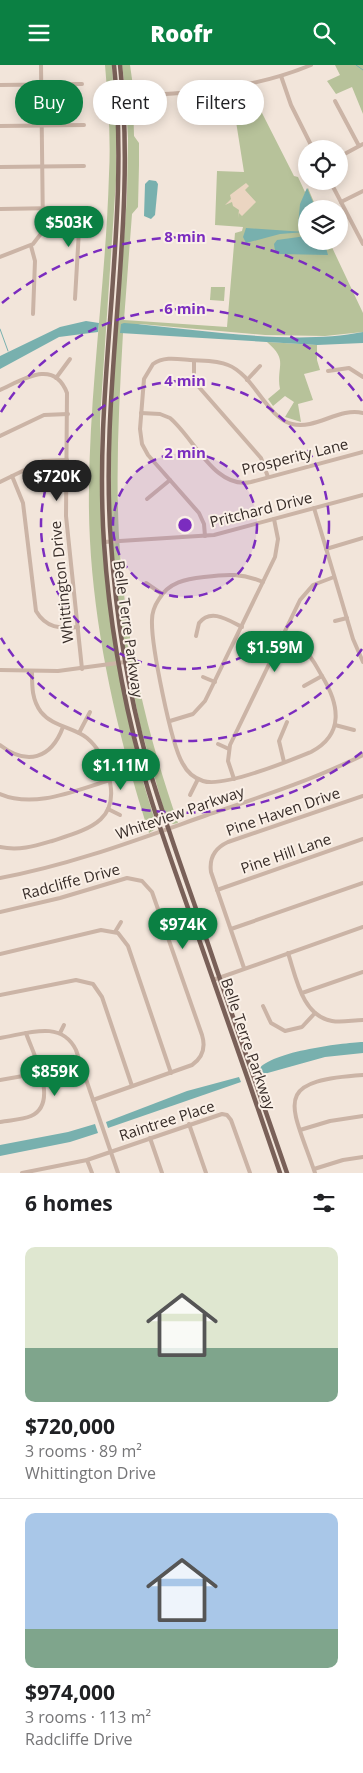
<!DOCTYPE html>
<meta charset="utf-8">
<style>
:root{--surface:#fff;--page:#f6f6f6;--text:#202124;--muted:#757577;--line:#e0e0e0;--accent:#0b8043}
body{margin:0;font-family:"Open Sans",sans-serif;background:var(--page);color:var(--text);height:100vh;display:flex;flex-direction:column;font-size:19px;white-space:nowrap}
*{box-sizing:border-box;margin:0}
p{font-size:16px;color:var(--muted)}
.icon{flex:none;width:28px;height:28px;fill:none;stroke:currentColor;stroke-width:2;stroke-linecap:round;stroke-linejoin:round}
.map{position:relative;height:1108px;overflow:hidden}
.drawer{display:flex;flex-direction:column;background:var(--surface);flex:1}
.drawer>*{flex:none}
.guide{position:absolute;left:15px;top:15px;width:334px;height:45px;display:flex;gap:10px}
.buttons{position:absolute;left:298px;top:75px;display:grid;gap:10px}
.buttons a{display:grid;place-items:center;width:50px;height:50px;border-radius:50%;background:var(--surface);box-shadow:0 2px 12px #0003;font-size:25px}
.price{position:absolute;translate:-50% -42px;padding:0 11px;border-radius:18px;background:var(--accent);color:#fff;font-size:16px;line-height:32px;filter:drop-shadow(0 1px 2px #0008)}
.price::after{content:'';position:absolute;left:50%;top:30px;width:15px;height:11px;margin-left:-8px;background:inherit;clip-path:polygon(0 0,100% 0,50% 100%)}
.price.selected{background:#222;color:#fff}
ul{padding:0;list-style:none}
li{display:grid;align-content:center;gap:10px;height:265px;padding:0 25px}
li+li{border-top:1px solid var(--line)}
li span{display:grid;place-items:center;height:155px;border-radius:10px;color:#555}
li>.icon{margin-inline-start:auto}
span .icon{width:90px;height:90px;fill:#fffc;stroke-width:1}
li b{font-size:21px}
h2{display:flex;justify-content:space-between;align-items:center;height:60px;padding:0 25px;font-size:21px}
.chip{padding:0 18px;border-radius:22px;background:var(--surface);box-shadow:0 2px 12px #0003;font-size:18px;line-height:45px}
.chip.selected{background:var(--accent);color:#fff}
header{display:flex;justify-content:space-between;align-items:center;height:65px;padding:0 25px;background:var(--accent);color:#fff;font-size:22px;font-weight:800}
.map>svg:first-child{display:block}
</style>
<header><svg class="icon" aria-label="menu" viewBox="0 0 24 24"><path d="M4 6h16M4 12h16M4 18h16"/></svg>Roofr<svg class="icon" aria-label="search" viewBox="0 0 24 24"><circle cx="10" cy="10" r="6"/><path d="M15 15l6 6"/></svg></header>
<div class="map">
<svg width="363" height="1108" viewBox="0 0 363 1108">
<rect width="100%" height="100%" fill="#f2e5da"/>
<g fill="#b7c29a">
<path d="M105,0H112L116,62V115L100,354L101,453L110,556L141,710L156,759L154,765L149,768C114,660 87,538 89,424C90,319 106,214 109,109C111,73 108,36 105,0Z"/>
<polygon points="122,0 130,0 134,28 127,27 125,23"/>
<polygon points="335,0 363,0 363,49 352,22 336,29 327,16 340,10"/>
<path d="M253,21L262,48L294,111L298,112L305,127L308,123L316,142V144H306V176H329L363,248V267L325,271L265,270L140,259L120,268H123C118,357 113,449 125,537C134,613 153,686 178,758L173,759L168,756L165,749L140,660L126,590L118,541L111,460L110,366L127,131L128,73L126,38L133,33L134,71L139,78V100L138,142L132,149L124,255L227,262L235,168L242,166L243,162L215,160L217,106L244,107L231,25Z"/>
<polygon points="211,222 225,222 224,236 210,235"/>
<path d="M267,277L317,280V295L320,305L304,309L313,335L298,339L301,357L285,352L294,337L285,331L273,341L268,334L280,324C276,300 289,296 267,277Z"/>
</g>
<polygon fill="#ebd5c1" points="246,118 249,121 245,125 256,137 242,151 239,148 238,153 239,145 233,141 232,137 225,140 231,134 230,130"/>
<g fill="#78b0ae">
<polygon points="149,115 156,116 158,119 155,150 151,154 144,151 145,119"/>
<polygon points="307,123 316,144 306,144 306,163 301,163 298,160 300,139"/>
<polygon points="246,163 305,167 280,169 246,178 243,172"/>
<polygon points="306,171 306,176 324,176 328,190 279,189 275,186 274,179 277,175"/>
<polygon points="86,256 99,258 98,267 59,272 0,304 0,291 60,262"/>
<path d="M124,258C197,264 292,281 363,267V278L317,280L120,268L121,259Z"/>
<path d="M363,977V988L325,992L264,1009L257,1007C265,987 342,978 363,977Z"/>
<polygon points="239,1012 241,1017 108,1063 106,1057 187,1026"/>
<polygon points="95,1059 98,1068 70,1077 0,1091 0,1080 68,1067"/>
</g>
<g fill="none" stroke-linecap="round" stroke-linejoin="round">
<g stroke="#78b0ae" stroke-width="1">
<polyline points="356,0 363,5"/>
<polyline points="0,264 8,286"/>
</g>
<g stroke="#cbb4a6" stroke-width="4">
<polyline points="281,11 291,40 313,84"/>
<polyline points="0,20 82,19"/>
<path d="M117,31C183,29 249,26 311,0"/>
<polyline points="335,36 359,81"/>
<polyline points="0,61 84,60"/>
<polyline points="339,92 363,79"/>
<polyline points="0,102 84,101"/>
<polyline points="330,116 363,179"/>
<polyline points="341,137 363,126"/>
<polyline points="0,144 57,143 67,146 74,151 79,165 75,234"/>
<polyline points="31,181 35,196 33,249"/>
<polyline points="0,192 33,179 43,166 41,0"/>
<polyline points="194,296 194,313 198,321 261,393 268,412"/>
<polyline points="328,306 349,303 363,312"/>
<polyline points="56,313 70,294"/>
<polyline points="247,315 260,301"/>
<path d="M0,325C22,315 54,293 67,328L66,451L82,604"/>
<path d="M141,348L160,349L170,353C194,373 215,425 251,417L363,387"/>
<polyline points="0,371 44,350 68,349"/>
<path d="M12,411L23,438L36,546C46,563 60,564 78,562"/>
<polyline points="0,417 43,396 67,395"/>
<polyline points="147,434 170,415"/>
<polyline points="314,443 353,574 363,597"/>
<path d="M205,471L204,459L199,448L148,390L142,379L140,364L144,314L153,299C164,291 178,294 190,295C202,296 217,295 228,300C254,310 266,352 292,359C316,365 339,342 363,348"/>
<polyline points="104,477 214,470 363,430"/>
<polyline points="326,484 363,473"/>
<path d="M263,517C242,508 227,509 204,512C186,514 169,517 159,534C155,540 152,548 152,555C151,579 171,680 183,699C187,707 194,713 203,716C224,723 289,696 311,687C345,669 339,639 322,611C317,603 313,593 305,586C299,580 290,576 282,572"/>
<polyline points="146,518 162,529"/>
<polyline points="335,556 347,553"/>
<path d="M196,571L199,558C211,543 228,555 242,562"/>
<polyline points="0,605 58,606 125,597"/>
<polyline points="203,612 215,617"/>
<polyline points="304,621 322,611"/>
<polyline points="170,656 193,649 205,636 275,492 278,474 274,454"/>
<polyline points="335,660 354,665"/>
<polyline points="79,668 90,647"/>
<polyline points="218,679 229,684"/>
<path d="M0,680C27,701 51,694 63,662"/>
<polyline points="284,697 279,676 287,657"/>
<polyline points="234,714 228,696 230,680 300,535 313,520 334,512"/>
<path d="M0,729C35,744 76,725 110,715"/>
<polyline points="190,730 198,714"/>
<polyline points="108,744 120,750"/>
<path d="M0,782C19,786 35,781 52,776C89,764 122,756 108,709C104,695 99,683 87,673C73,662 53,662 41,647C32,635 32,622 32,607"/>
<path d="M0,813C71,800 139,774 207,750C260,732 313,715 363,690"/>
<polyline points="217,825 363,774"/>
<path d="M0,847L60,833L127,813L142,816L152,827L202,970C206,983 202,993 192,1000L93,1035"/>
<polyline points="231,864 363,818"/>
<polyline points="115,867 121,857"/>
<path d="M288,888C296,912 302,951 332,956C342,958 353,955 363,955"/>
<polyline points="0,889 101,865 118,868 128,881 171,1008"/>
<path d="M244,903L211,807C209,793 215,783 228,777L363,731"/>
<polyline points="213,915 363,862"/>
<polyline points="302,928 363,907"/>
<polyline points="0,930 76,915 93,919 102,932 132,1021"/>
<polyline points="263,941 271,958 285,966 302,962 315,948"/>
<polyline points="60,968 64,960"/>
<path d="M0,973C26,969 61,954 76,985L118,1108"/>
<polyline points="0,1015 40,1008"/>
<path d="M0,1057C10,1055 22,1055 31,1051C60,1038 33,989 26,968"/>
<polyline points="189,1059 206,1108"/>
<polyline points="300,1065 330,1056 363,1051"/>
<polyline points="150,1073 162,1108"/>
<polyline points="87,1095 92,1108"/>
<polyline points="314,1104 343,1095 363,1092"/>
<polyline points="22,1108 87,1095 222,1049 227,1050 231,1055 250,1108"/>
<path d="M315,1108C291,1038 270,1016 363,1010"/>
</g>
<g stroke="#796058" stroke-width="4.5">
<path d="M114,0C131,159 93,319 104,478C109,554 122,630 142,703C156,756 176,808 194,860C223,943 252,1025 280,1108"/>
<path d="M120,0C138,159 99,319 111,478C116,554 129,630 149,703C164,754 182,804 200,855C228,939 258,1024 287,1108"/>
</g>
</g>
<circle cx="185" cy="460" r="72" fill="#7b2cbf" fill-opacity=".12"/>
<g fill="none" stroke="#7b2cbf" stroke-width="2.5" stroke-dasharray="9 6">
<circle cx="185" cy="460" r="72"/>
<circle cx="185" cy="460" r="144"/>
<path d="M362 584A216 216 0 0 1 1 573M1 347A216 216 0 0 1 362 336"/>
<path d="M362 687A288 288 0 0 1 2 682M2 238A288 288 0 0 1 362 233"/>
</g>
<g text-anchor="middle" stroke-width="4" stroke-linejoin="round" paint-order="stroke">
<g font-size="15" fill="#362b27" stroke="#faf0e7">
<text transform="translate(295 392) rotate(-14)" y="5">Prosperity Lane</text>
<text transform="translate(261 445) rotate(-14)" y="5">Pritchard Drive</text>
<text transform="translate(62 517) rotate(-96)" y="5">Whittington Drive</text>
<text transform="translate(128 564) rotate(82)" y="5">Belle Terre Parkway</text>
<text transform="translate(283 747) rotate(-19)" y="5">Pine Haven Drive</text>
<text transform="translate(180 748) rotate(-19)" y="5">Whiteview Parkway</text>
<text transform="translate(286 789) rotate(-19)" y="5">Pine Hill Lane</text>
<text transform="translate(71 817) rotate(-15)" y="5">Radcliffe Drive</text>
<text transform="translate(248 979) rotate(71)" y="5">Belle Terre Parkway</text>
<text transform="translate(167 1056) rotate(-18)" y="5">Raintree Place</text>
</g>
</g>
<circle cx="185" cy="460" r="8" fill="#7b2cbf" stroke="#faf0e7" stroke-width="2.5"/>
<g font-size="15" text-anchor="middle" font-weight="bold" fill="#7b2cbf" stroke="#faf0e7" stroke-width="4" stroke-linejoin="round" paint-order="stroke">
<text x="185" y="177">8 min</text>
<text x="185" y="249">6 min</text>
<text x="185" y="321">4 min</text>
<text x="185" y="393">2 min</text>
</g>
</svg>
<div class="buttons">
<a><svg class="icon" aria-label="locate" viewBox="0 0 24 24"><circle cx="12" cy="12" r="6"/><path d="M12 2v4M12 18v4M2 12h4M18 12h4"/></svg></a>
<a><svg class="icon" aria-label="layers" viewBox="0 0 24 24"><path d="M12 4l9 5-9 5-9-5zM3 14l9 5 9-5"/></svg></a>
</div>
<b class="price" style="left:69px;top:183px">$503K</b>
<b class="price selected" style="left:57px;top:437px">$720K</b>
<b class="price" style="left:275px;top:608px">$1.59M</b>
<b class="price" style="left:121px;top:726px">$1.11M</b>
<b class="price" style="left:183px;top:885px">$974K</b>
<b class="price" style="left:55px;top:1032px">$859K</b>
<div class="guide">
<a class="chip selected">Buy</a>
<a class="chip">Rent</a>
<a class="chip">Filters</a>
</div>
</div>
<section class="drawer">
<h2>6 homes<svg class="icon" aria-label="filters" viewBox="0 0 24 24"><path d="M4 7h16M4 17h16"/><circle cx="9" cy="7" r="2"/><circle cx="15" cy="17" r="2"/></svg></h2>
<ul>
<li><span style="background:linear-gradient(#dfe7d0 65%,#7fa58c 0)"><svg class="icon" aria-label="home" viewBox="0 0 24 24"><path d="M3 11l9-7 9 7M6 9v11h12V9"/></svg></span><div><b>$720,000</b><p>3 rooms · 89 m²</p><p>Whittington Drive</p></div></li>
<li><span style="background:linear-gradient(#a9c7e8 75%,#7fa58c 0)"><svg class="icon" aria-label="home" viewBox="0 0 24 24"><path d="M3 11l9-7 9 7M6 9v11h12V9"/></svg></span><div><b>$974,000</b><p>3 rooms · 113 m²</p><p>Radcliffe Drive</p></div></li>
</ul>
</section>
